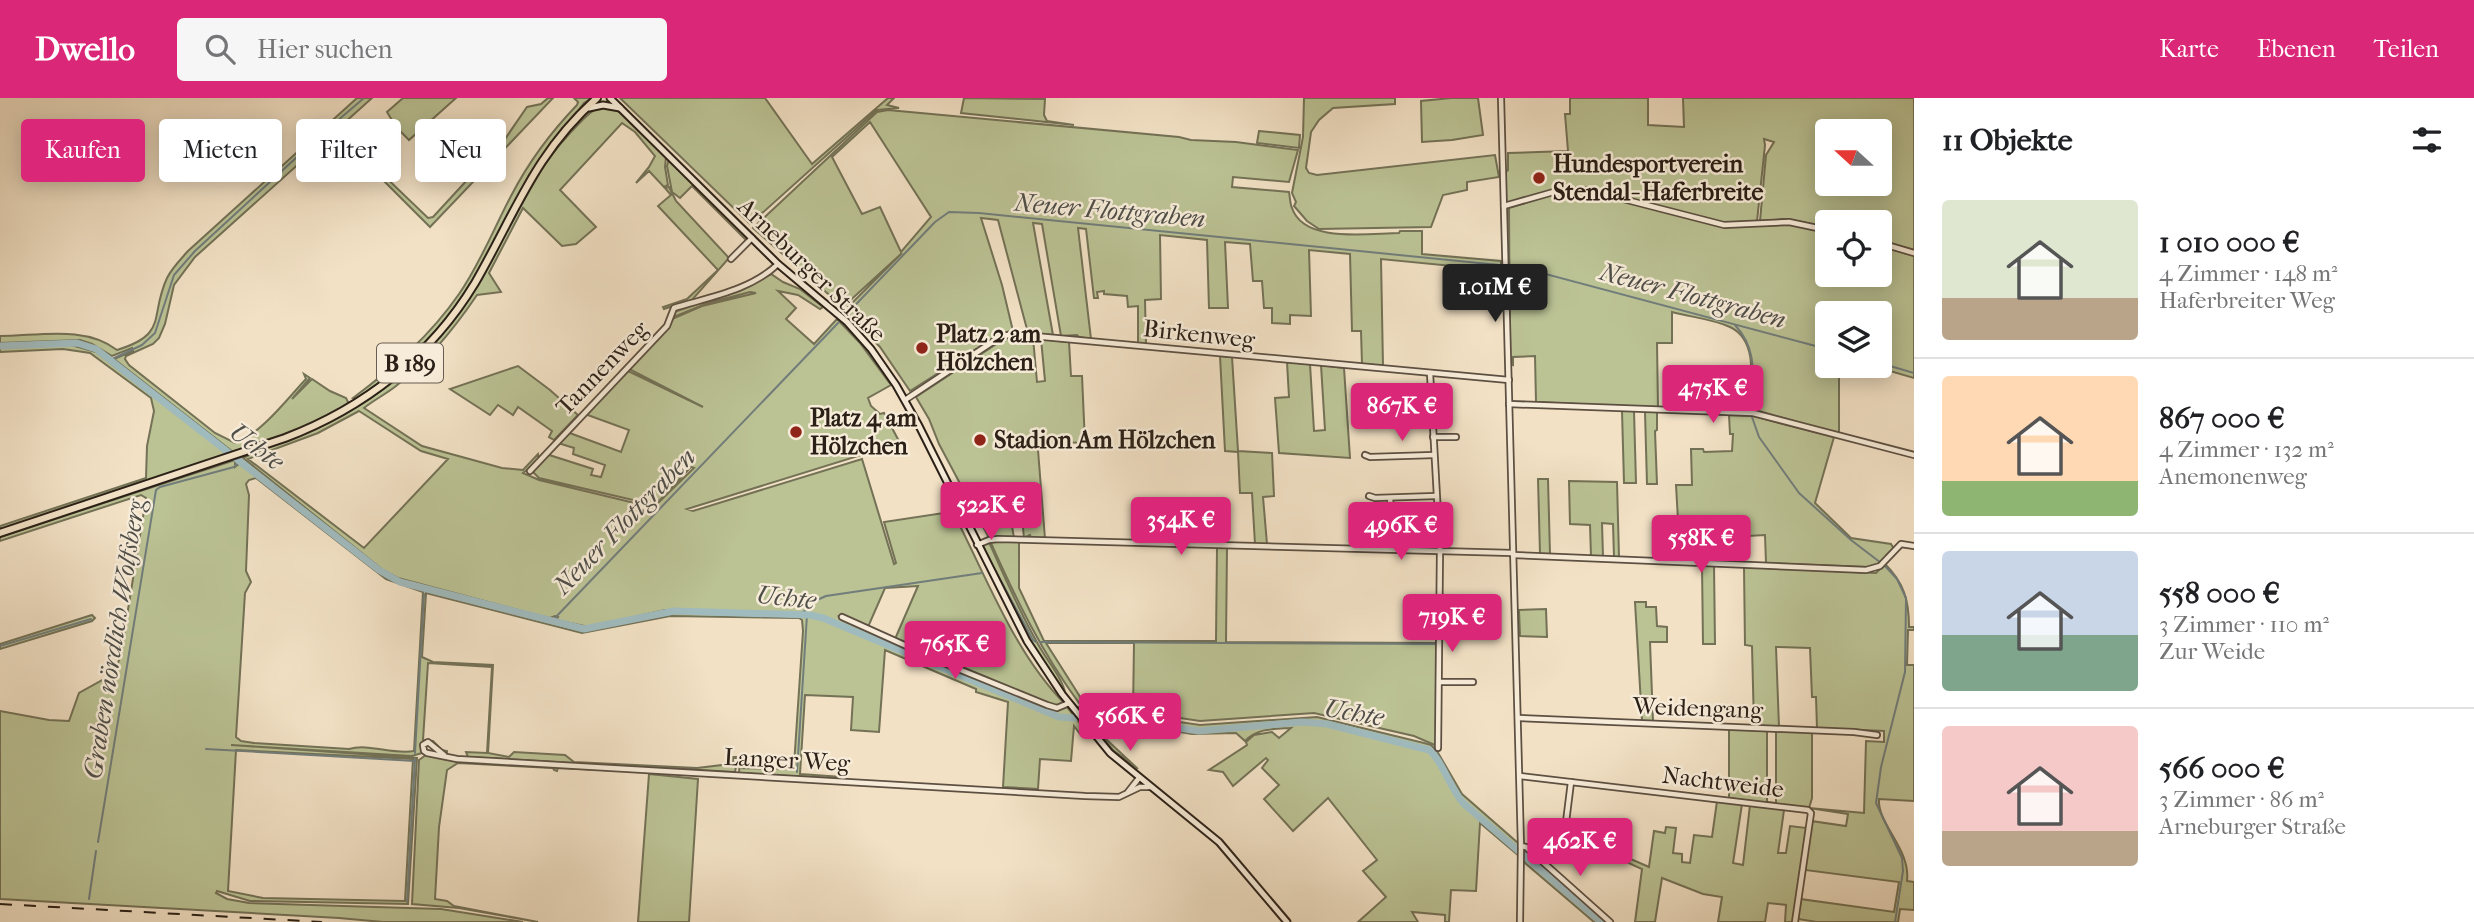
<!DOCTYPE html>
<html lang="de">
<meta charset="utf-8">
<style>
:root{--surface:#fff;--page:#f6f6f6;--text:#202124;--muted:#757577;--line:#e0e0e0;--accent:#db2777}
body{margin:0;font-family:"IM FELL French Canon",serif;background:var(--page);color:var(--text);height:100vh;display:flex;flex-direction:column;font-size:26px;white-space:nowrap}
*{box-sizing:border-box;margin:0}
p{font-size:23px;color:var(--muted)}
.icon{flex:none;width:38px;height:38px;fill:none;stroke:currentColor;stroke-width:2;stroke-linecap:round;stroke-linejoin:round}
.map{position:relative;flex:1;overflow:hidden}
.drawer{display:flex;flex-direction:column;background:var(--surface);width:560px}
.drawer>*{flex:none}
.guide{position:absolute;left:21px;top:21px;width:665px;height:63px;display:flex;gap:14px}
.needle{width:46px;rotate:291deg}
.tools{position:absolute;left:1815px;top:21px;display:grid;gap:14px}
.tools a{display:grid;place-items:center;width:77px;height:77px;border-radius:7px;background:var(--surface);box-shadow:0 4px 18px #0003;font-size:35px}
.price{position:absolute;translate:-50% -60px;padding:0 16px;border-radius:7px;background:var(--accent);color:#fff;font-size:23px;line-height:46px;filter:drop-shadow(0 2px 4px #0008)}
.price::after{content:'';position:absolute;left:50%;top:42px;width:21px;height:16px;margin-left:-10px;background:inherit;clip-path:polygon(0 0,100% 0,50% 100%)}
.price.current{background:#222;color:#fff}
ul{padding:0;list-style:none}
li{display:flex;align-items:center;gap:21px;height:175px;padding:0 28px}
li+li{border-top:2px solid var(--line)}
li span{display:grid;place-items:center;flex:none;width:196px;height:140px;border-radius:7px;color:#555}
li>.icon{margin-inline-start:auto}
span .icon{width:84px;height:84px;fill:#fffc;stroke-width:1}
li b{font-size:30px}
h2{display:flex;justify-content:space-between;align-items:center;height:84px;padding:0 28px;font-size:30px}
.pill{padding:0 24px;border-radius:7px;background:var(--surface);box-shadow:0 4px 18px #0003;font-size:24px;line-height:63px}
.pill.current{background:var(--accent);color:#fff}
header{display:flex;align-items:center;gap:42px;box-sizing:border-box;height:98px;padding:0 35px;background:var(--accent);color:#fff}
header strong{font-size:33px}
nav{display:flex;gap:38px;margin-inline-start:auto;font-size:24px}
.search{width:490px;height:63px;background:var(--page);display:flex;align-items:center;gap:18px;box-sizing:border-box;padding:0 24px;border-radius:7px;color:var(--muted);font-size:26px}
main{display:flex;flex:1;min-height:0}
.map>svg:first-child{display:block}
</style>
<header>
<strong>Dwello</strong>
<div class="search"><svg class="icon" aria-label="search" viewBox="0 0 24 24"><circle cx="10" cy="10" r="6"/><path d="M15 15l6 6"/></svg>Hier suchen</div>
<nav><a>Karte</a><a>Ebenen</a><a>Teilen</a></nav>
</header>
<main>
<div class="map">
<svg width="1914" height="824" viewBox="0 0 1914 824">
<rect width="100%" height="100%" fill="#f2e1c5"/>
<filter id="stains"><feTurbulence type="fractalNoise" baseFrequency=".00286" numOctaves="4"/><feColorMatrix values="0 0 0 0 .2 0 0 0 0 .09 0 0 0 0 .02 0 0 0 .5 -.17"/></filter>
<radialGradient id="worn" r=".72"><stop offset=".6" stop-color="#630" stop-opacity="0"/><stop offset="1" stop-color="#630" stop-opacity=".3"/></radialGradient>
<g fill="#bbc294" stroke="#737156" stroke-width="2" fill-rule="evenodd">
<path d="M357,0H372L195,159L174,187L165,226L159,240L153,246L126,258L125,261L129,267L215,335L235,345C261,336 287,301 306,281L304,276L310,280L292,301L312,281L330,293L346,300L348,304L346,309L292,335L233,354L114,261L133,253L132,250L112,258L92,246L80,242L0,245V238C38,238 85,227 117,252C169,236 149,219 167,180C172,170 181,161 188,153Z"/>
<polygon points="403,0 456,0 409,42 396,29 387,14"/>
<polygon points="548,0 553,0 430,129 373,72 375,69 428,120 433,119 505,41 527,9 541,6"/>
<path d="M574,0H592L584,5L529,77L478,175L445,223L395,275L357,301L353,300C393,270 430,238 459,196C480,166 494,130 511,98C528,65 551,34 577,7L578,4Z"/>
<polygon points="620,0 765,0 812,66 888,0 894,0 887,7 899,10 877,12 750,126"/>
<polygon points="964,0 1045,1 1044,17 1047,23 1074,27 961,15"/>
<polygon points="1304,0 1395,0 1395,6 1333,10 1319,22 1311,34 1306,70 1309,75 1317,77 1495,57 1499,79 1467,84 1467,92 1443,97 1431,129 1319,131 1307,123 1294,108 1296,104 1292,95 1303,39"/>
<polygon points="1451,0 1478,0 1483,37 1452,42 1422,44 1421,3"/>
<path d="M1570,0H1648V27L1684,29L1683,0H1914V152L1880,142V124H1827V129L1786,121L1760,123L1766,57L1774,44L1764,41L1765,47L1757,123L1754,125L1730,127L1592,91H1572L1509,105L1506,104L1504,76L1508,72V55L1568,53L1565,16H1570ZM1827,33H1880V86H1827Z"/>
<path d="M599,9L612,10L619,13L666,59L665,69L668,87L664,89L649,73L636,85L649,69L655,58L635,34L622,25L560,92L596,129L576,146L562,148L523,110L489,175L501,194L477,197C454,231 429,262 396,288C386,296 374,302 364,310L422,348L502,370L523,372L538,356L539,360C534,368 528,371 523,375L539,382L643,407L655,408L694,370L691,369L659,403L650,406L539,380L532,373L546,356L593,371L591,377L601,379L605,367L573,356L574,350L558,345L567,334L621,354L629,332L585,316L626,272L703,309L631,272V267L669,227L672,221L702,208L756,195L750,194L708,205L676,218H672L674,214L740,192L771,176L783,184L800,191L823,209L820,211L798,197L778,193L796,210L786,221L814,246L837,221L860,245L891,287L868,300L871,308L880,316L884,315L900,345L687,411L693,413L862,361L894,466L896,465L884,424L950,414L957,422C988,483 1016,557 1065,606L1056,608L895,541L918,488L885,490L868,529L841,517L839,518L915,554L1045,608L1057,611L1067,609L1081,627L1080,636L1074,628L1071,663L1040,661L1038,691L1003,689L1008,604L976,594V591L885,552L879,634L851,632L853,599L805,597L800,676L844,679L842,681L739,675L740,660H733V664H737L735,674L468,659L466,654L487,655L492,569L428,565L423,642L433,643L442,652L447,653V655C441,653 437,645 430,643L424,646L422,655L412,658L231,647L417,660L408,806L250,803L217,793L216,795L227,801L249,805L441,811L523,824H383L339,820L0,801V613L49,622L69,623L79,595L113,576L116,572L121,555L146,400L141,397L0,443V439L235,362V369L240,365L248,370L395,484L584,532L672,515L718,516L717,513L665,512L589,529L556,522L558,519L555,518L550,520L541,518L398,480L383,472L243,360C265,350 292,341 316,330C359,311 400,282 432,246C448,228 464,208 476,187C509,131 526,82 571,34C580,25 588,14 599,9ZM359,313L421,353L448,361L364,450L248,361L318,335ZM256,380L386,481L423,494L414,653C392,657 369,645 349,651L254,645L241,643L236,639L245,495L251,484L246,473L249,397L246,386L249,382ZM426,495L582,535L670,518L799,520L802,522L803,533L794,667L791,671L741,670V659H732L730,666L697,670L574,664L565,657L514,654L509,659L488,655L493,567L433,564L422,559ZM236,652L413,661L405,803L263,800L228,793Z"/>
<path d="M888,12L1179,39L1191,42L1236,44L1298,52L1289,84L1233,79L1232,89L1289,94C1290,99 1290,106 1292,110C1304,146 1370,135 1399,135L1400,133H1422V156L1501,163V170L1484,169L1483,171L1381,161L1383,268L1362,266L1361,233H1352L1350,156L1309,152L1311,218L1290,217V226L1272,225V210H1264L1262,183H1253L1250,146L1225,144L1228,210H1209L1207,142L1160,137L1161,201L1145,202L1146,246L1138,245V208L1128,209L1127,198L1104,196V193L1097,194L1098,200H1094L1086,131L1078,130L1091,241L1079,239L1077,237L1061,238L1042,126L1033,125L1053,237L1028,235L998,122L981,120L1002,187L1013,233L995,239L910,293L880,249L845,212L902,155L843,209L753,130L877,14ZM870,24L931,119L901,154L880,109L862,116L832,59Z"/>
<polygon points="1259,33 1300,37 1299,50 1257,45"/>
<polygon points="671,63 748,139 739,151 746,142 692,88 680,100 672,94 667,68 668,64"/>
<polygon points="669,89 676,103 729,160 692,202 664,211 663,209 687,201 718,172 658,108 671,97 665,90"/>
<path d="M1591,93L1722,128L1784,125L1827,134V177H1880V148L1914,158V280L1873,268H1880V215H1827V268H1839V336L1756,312L1749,314C1750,287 1760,243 1730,229C1713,221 1690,219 1672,214V245H1657L1658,310L1536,304L1535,258L1513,259V267L1510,266L1509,110L1560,94Z"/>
<polygon points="1006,238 1033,240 1037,284 1045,283 1041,241 1069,244 1071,278 1082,278 1085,345 1058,344 1038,352 1045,441 1031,440 1030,437 1024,440 1021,410 1010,416 1014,440 989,440 939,346 929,321 916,299 998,245 1005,243"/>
<polygon points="71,247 96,254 228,356 0,433 0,428 146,380 147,348 154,313 151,300 90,255 63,251 0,254 0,250"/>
<polygon points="1220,258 1232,259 1238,353 1272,355 1274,398 1263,399 1267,446 1255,446 1252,395 1240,395 1238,354 1225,353"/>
<polygon points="1287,264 1310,266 1314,333 1325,332 1321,267 1344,270 1350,360 1279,355 1275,300 1289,299"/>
<polygon points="518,268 550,292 578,317 554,342 549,339 552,333 518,309 513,317 498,307 490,317 450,291"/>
<polygon points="1622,313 1634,313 1636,385 1624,385"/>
<polygon points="1645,314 1657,314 1657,332 1655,333 1657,386 1647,386"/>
<polygon points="1729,317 1753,318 1834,339 1815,405 1851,440 1891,446 1894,451 1876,468 1868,469 1766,465 1765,437 1730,439 1729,427 1703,425 1703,435 1690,435 1689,421 1678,422 1676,387 1692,387 1691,351 1703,351 1704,354 1732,353 1733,336 1730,336"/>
<polygon points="1538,381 1548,381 1550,456 1540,456"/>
<polygon points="1569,383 1617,384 1619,459 1614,459 1613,426 1602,425 1603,459 1591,458 1590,427 1570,426"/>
<path d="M990,443L1019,444V490L1044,543H1216L1217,449L1227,450L1226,544L1437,545V648L1414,638L1314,615L1200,623L1133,613L1134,545H1046L1084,605H1079C1042,555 1016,501 990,443Z"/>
<path d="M989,444C1004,478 1019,513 1038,546C1047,563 1063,580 1066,598L1023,533L981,450L982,447Z"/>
<path d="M1885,466C1904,485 1909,502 1909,529H1914V532H1908L1907,567H1914V703L1879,701C1877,726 1911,751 1907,783L1914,784V812L1900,811L1898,824H1817L1798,821L1800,801L1894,814L1899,784L1805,772L1811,723L1846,728L1848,716L1809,710L1784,712L1778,755H1786L1790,728L1807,730L1794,824H1785L1786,807L1768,805L1765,824H1718L1722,799L1703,796L1662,780L1655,824H1635L1642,771L1602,753L1605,744L1597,745L1600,722L1630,726L1626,759L1649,769L1654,733L1665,735L1666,729L1676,730L1673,755L1682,756V764L1690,765L1694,737L1712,739L1717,703L1742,706L1733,765L1743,767L1750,707L1764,705L1729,700V631L1767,633V704L1776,705V633L1812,634V700L1809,710L1864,715L1866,643L1884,644V633L1817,630L1816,599H1812L1810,550L1776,549L1779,629L1754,628L1752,548L1745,547L1744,469L1876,475Z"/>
<polygon points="1702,467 1714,467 1715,546 1703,546"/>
<polygon points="1635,504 1646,504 1646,509 1656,509 1657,528 1667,529 1667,544 1650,544 1653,623 1642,623"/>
<polygon points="1546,511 1547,539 1520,538 1519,512"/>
<polygon points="92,517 95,520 92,523 0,551 0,546"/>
<path d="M1077,609L1200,627L1317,619L1424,645L1431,647L1437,653L1462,696L1518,745V757L1480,725L1476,793L1451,792L1449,824H1445V817L1412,814L1418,824H1358L1386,799L1363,773L1377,762L1328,700L1293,733L1264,701L1279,687L1262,670L1268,662L1266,660L1233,688L1223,674L1209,672L1247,647L1246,644L1254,637L1272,634L1279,640L1291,630C1274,631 1257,630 1245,643L1236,635L1192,636L1101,621L1093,623L1107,642L1138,671L1113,652L1087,622V618H1084Z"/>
<polygon points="426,657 460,664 623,673 558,670 557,673 554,672 553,670 458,665 447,672 439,729 435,801 447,803 454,808 538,824 459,810 412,806 419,662"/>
<polygon points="649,676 698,681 689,824 638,824"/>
<polygon points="1525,754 1527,754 1607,824 1594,824 1525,765"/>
</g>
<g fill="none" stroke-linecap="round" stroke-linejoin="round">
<g stroke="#717d7b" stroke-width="2">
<path d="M1735,227C1759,253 1752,279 1752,312"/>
<polyline points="110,262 142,247 155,235 174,177 195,153 323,35 364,0"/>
<polyline points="1880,265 1914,275"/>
<polyline points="1752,319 1759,339 1799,395 1851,442 1885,468 1897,481 1906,500 1905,574 1881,669 1876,705 1902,760 1903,773 1895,824"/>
<polyline points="995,472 1033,542 1036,544"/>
<polyline points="424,491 425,490"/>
<polyline points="801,516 817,502 826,498 982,475"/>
<polyline points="552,523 935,124 949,114 979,115 1519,169 1827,251"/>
<polyline points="1040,544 1435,546"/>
<polyline points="0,548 91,521"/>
<polyline points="206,651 415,663"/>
<polyline points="415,655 424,496"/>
<polyline points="797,674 807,517"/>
<polyline points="98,744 156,392 160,389 234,369 240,363"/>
<polyline points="89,801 96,753"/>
<polyline points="407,804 415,661"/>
</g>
<path stroke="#a0bbbe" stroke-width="7" d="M0,248L77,245L96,251L379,472L400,484L584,531L674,513L810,517L823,520L1059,619L1073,620L1089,616L1199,633L1302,624L1327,626L1429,652C1442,662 1450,690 1463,705L1601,824"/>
<g stroke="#5d5042" stroke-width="8">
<g id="minor">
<polyline points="1501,0 1521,748 1520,824"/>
<polyline points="1504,108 1557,93 1588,92 1724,127 1789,124 1827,132"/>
<polyline points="1880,145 1914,155"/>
<polyline points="731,161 752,140"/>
<polyline points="1430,275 1440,452 1438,650"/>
<polyline points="905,302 1000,239 1012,236 1509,282"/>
<polyline points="1509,306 1753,315 1914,357"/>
<polyline points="1363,313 1431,312"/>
<polyline points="1433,339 1456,339"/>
<polyline points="1365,357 1370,359 1434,357"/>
<path d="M530,373L667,228L674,210C710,199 751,192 778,166"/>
<polyline points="1369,398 1375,400 1436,398"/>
<polyline points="1390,400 1394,451"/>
<polyline points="977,447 989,442 998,441 1513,455"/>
<polyline points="1513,457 1866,472 1880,468 1901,446 1914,448"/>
<polyline points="842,519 951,568 1047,607 1057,610 1069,605"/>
<polyline points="1439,584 1473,584"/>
<polyline points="1518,620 1854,634 1877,637"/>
<polyline points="444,657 428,644 423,647 424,653 427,655 457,661 1085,698 1119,699 1140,689 1151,689"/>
<polyline points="1520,678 1808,712 1811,715 1795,824"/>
<polyline points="1571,684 1565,732 1568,736 1601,750"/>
<polyline points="1128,694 1139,680"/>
<polyline points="1521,748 1526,749 1610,824"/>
</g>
</g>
<g stroke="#2b2017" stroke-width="9">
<g id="secondary">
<polyline points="610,0 778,166 847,224 871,251 896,287 919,328 1027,543 1062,596 1110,655 1219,744 1287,824"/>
<polyline points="589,10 603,7 620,10"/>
</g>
</g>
<g stroke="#2b2017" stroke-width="10">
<path id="primary" d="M0,435L285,340C364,310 431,258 475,185C515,116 534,56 597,0"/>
</g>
<use href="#minor" stroke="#f7ecd9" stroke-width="4.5"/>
<use href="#secondary" stroke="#f7ecd9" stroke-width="5"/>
<use href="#primary" stroke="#f2e1c5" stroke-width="6"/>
<polyline stroke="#2b2017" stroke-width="2" stroke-dasharray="12 12" stroke-linecap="butt" points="0,806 322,824"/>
</g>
<g fill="#8f2418" stroke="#f7ecd9" stroke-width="2.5">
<circle cx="1539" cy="80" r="7"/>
<circle cx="922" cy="250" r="7"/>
<circle cx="796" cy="334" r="7"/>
<circle cx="980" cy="342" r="7"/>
</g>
<g text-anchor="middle" stroke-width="5" stroke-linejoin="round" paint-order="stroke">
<rect fill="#f7ecd9" stroke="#685d51" stroke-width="2" x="377" y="245.5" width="66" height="39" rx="5"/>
<g font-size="23" font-weight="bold" fill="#2b2017">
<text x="410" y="273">B 189</text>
</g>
<g font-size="24" font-weight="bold" fill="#2b2017" stroke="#f7ecd9" text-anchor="start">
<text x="1553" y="74">Hundesportverein<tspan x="1553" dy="28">Stendal- Haferbreite</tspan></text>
<text x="936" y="244">Platz 2 am<tspan x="936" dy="28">Hölzchen</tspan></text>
<text x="810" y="328">Platz 4 am<tspan x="810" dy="28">Hölzchen</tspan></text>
<text x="994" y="350">Stadion Am Hölzchen</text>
</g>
<g font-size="24" fill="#2b2017" stroke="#f7ecd9">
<text transform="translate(812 172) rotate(44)" y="8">Arneburger Straße</text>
<text transform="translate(1199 236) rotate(6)" y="8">Birkenweg</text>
<text transform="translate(602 270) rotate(-46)" y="8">Tannenweg</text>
<text transform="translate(1698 610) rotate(2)" y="8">Weidengang</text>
<text transform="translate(787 662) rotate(3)" y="8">Langer Weg</text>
<text transform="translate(1723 684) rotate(7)" y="8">Nachtweide</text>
</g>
<g font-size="26" font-style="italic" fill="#4e4e49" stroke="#f7ecd9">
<text transform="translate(1110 112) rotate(5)" y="9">Neuer Flottgraben</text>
<text transform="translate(1693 197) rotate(15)" y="9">Neuer Flottgraben</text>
<text transform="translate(257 348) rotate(37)" y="9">Uchte</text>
<text transform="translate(624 423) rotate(-46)" y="9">Neuer Flottgraben</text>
<text transform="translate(786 499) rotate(6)" y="9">Uchte</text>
<text transform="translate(114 541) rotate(-81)" y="9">Graben nördlich Wolfsberg</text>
<text transform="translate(1354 614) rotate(10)" y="9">Uchte</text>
</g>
</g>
<rect width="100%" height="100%" filter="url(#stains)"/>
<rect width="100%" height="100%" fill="url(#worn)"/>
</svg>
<div class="tools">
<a><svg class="needle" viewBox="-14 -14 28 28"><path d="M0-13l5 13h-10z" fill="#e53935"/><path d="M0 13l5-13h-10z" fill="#757577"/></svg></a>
<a><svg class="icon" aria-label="locate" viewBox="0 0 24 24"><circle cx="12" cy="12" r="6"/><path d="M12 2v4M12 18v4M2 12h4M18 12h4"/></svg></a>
<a><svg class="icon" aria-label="layers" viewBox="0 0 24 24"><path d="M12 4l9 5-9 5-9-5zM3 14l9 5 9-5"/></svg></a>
</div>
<b class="price current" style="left:1495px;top:226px">1.01M €</b>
<b class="price" style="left:1713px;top:327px">475K €</b>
<b class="price" style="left:1402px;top:345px">867K €</b>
<b class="price" style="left:991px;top:444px">522K €</b>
<b class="price" style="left:1181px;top:459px">354K €</b>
<b class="price" style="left:1401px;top:464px">496K €</b>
<b class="price" style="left:1701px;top:477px">558K €</b>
<b class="price" style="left:1452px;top:556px">719K €</b>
<b class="price" style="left:955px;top:583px">765K €</b>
<b class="price" style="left:1130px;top:655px">566K €</b>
<b class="price" style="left:1580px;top:780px">462K €</b>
<div class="guide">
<a class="pill current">Kaufen</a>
<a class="pill">Mieten</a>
<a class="pill">Filter</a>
<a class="pill">Neu</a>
</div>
</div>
<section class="drawer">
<h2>11 Objekte<svg class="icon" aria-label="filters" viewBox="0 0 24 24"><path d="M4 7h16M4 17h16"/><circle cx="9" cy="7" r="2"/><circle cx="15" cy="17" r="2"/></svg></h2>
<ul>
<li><span style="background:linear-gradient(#dfe7d0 70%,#b9a48a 0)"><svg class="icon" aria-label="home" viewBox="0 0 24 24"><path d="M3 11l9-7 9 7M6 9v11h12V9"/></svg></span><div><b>1 010 000 €</b><p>4 Zimmer · 148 m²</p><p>Haferbreiter Weg</p></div></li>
<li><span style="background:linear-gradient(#ffd9b3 75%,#8fb573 0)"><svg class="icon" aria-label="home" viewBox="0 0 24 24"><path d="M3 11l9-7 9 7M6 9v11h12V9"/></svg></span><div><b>867 000 €</b><p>4 Zimmer · 132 m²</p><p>Anemonenweg</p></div></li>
<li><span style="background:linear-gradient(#c9d6e8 60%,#7fa58c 0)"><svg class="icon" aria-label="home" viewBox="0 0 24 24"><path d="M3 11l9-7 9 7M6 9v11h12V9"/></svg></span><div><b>558 000 €</b><p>3 Zimmer · 110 m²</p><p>Zur Weide</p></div></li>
<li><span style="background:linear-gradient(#f6c9c9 75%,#b9a48a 0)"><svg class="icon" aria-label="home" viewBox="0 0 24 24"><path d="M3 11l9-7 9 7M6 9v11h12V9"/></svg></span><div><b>566 000 €</b><p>3 Zimmer · 86 m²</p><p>Arneburger Straße</p></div></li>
</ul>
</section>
</main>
